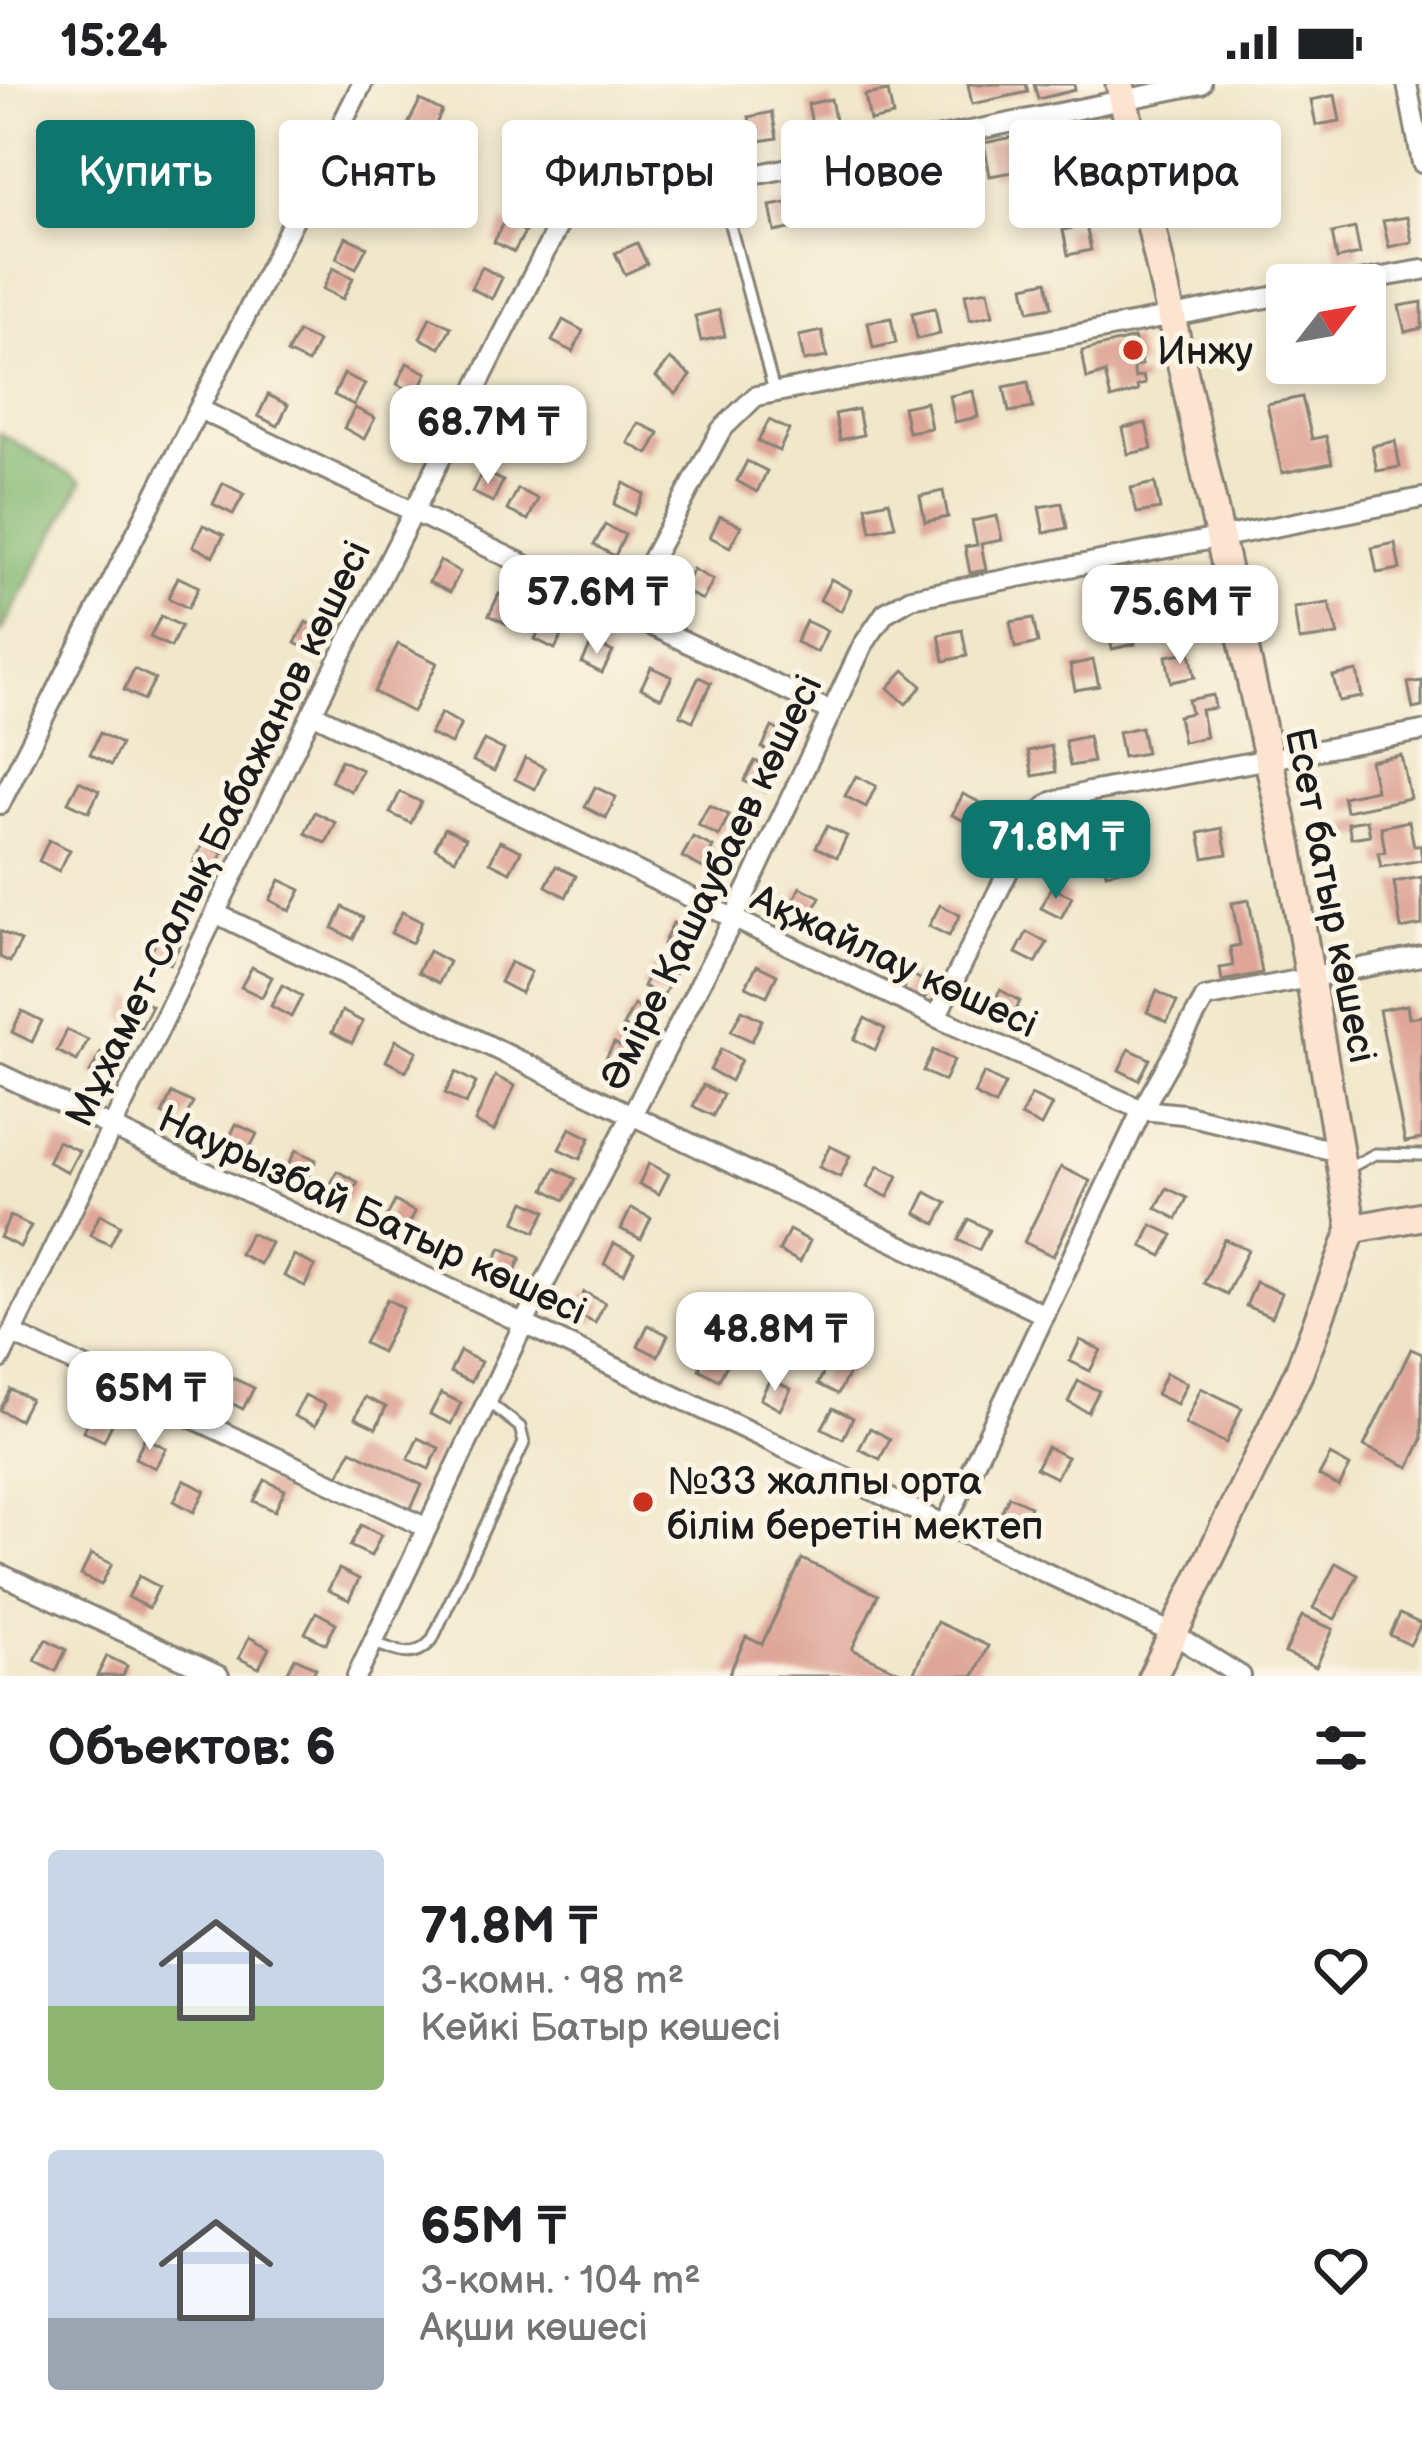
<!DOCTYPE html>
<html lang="ru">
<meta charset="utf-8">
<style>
:root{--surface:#fff;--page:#f2f2f2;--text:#202124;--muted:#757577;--accent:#0f766e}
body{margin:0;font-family:"Balsamiq Sans",sans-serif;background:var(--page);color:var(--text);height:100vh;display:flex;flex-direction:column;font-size:45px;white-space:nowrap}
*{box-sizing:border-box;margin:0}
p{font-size:39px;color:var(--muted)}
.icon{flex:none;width:66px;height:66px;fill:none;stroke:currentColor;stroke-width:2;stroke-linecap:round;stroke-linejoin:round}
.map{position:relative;height:1592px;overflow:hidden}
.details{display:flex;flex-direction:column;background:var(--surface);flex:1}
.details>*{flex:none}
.banner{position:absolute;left:36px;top:36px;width:1350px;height:108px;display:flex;gap:24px}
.needle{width:78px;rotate:59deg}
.fabs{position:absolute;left:1266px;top:180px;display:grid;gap:24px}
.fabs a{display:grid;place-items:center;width:120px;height:120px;border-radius:12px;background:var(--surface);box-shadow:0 6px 18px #0003;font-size:60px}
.price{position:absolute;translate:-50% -102px;padding:0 27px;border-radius:24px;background:#fff;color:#222;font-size:39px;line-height:78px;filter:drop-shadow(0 3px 6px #0008)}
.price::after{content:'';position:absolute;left:50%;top:72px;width:36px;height:27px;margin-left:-18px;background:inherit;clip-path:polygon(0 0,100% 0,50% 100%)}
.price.active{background:var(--accent);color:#fff}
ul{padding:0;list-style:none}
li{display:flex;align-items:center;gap:36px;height:300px;padding:0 48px}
li span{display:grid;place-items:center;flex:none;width:336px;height:240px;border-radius:12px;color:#555}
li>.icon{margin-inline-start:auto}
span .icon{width:144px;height:144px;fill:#fffc;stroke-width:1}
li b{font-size:51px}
h2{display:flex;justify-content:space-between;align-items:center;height:144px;padding:0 48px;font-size:51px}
.pill{padding:0 42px;border-radius:12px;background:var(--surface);box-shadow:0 6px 18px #0003;font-size:42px;line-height:108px}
.pill.active{background:var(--accent);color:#fff}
.status{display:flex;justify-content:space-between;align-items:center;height:84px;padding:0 60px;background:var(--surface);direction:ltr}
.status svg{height:33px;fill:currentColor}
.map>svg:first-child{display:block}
</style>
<div class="status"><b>15:24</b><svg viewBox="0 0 49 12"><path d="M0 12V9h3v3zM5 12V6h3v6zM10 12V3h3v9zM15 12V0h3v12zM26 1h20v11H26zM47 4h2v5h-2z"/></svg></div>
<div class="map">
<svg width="1422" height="1592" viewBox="0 0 1422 1592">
<rect width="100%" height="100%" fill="#fcf5e5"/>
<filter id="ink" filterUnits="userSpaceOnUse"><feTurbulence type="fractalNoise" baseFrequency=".00833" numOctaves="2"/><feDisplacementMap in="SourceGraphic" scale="24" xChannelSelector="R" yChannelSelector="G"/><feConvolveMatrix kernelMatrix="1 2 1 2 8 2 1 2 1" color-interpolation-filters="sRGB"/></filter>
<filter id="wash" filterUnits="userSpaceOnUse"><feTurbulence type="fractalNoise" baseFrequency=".004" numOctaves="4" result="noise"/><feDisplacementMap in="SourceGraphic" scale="48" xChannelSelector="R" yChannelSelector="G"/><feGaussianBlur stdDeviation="2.7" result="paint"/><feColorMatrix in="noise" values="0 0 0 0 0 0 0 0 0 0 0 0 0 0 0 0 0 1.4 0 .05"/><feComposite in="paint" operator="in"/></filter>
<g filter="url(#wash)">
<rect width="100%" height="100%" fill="#f1e7cb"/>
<polygon fill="#85b974" stroke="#506a48" stroke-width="3" points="0,349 82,398 0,550"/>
<g id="blocks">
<g fill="#dea598">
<polygon points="968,0 1026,0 1028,8 972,20"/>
<polygon points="1034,0 1074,0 1075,6 1038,15"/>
<polygon points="888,7 893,32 870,37 865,11"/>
<polygon points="1335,11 1340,37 1316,41 1311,16"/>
<polygon points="831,15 836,41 813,46 808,20"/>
<polygon points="420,16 442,27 418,78 395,67"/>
<polygon points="772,28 777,54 754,58 749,33"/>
<polygon points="1216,32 1221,58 1198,62 1193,37"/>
<polygon points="723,37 728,63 705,68 700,42"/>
<polygon points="1078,40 1088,87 1043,94 1041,83 990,92 984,59"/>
<polygon points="669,49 674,75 651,80 645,54"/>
<polygon points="615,58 620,84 597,88 591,63"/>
<polygon points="961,73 966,98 943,103 937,78"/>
<polygon points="909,86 914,112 891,117 886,91"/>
<polygon points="379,90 399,100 388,121 368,111"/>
<polygon points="861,104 866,130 843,134 838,109"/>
<polygon points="793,118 799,143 775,148 770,122"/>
<polygon points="1407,133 1412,158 1389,163 1383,137"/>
<polygon points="504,137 525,148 514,168 494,158"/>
<polygon points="1086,141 1091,166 1068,171 1063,146"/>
<polygon points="1355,144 1360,170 1337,175 1332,149"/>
<polygon points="346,153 367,163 356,184 336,174"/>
<polygon points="637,159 647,180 625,190 615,169"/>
<polygon points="482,183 502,194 492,215 471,204"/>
<polygon points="333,184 353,194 343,215 323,205"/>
<polygon points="1047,197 1052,223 1029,227 1024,202"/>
<polygon points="988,206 993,231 970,236 965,210"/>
<polygon points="1422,218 1422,244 1405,248 1399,222"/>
<polygon points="935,224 940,250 917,255 912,229"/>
<polygon points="719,226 725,252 701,257 695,232"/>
<polygon points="1373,227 1378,252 1365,255 1365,228"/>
<polygon points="430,233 451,243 440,264 420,254"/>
<polygon points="891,234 896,259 873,264 868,238"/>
<polygon points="563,236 583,247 573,268 552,257"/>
<polygon points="822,247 827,273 804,277 799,252"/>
<polygon points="298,248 318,258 308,279 287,269"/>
<polygon points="1134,254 1142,281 1133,283 1135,294 1143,292 1145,300 1137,302 1138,307 1111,315 1105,289 1087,295 1082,267"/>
<polygon points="670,275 691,292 676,310 656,293"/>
<polygon points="407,279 427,289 417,310 397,300"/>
<polygon points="344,290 365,300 354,321 334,311"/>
<polygon points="1028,298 1033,324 1009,328 1004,303"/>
<polygon points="973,307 978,333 955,338 950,312"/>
<polygon points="268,311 288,321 278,342 258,332"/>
<polygon points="1302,313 1312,355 1326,352 1332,379 1282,389 1267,320"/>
<polygon points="926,318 931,344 908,348 903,323"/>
<polygon points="355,324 375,334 364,355 344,344"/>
<polygon points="858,325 863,351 840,356 835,330"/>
<polygon points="514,334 535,344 524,365 504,355"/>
<polygon points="769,336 789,346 779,367 758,357"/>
<polygon points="638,339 659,349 648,370 628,359"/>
<polygon points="1146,339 1152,365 1128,370 1123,344"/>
<polygon points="1395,357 1400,383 1377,387 1372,362"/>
<polygon points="747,377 767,387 757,408 737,397"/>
<polygon points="483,387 503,397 493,418 472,408"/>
<polygon points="223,399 244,410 233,430 213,420"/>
<polygon points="624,399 644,410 634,431 614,420"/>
<polygon points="1155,399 1160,425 1137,429 1131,404"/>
<polygon points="518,405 538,415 528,436 507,426"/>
<polygon points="943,407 948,433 925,438 920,412"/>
<polygon points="889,417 895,442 871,447 866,422"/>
<polygon points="1062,419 1067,444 1044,449 1039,423"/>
<polygon points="720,432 741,442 730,463 710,453"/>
<polygon points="997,432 1002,456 981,460 986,486 970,489 965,463 977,461 972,437"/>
<polygon points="203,441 224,451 213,472 193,462"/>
<polygon points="605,441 625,451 615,472 594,461"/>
<polygon points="1395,459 1400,485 1377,489 1372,464"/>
<polygon points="440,477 460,488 450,508 429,498"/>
<polygon points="693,485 713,496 703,516 682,506"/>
<polygon points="178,493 199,503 188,524 168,514"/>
<polygon points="831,495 851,506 841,527 820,516"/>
<polygon points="1177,506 1182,532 1159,537 1154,511"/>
<polygon points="499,510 520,520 509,541 489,531"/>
<polygon points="1329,519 1338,551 1299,556 1294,524"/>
<polygon points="161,532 181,542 171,563 150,553"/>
<polygon points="545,534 566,544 555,565 535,555"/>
<polygon points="1033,534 1038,559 1015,564 1010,538"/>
<polygon points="1130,535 1135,560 1112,565 1107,539"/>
<polygon points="806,537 827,547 817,568 796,558"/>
<polygon points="306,538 326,549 316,570 295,559"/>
<polygon points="962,546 967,572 944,577 939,551"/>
<polygon points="592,558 613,568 602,589 582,579"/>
<polygon points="398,560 437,579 413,628 374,608"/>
<polygon points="1190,568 1195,593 1171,598 1166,572"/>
<polygon points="1093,576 1099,602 1075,606 1070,581"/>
<polygon points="651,583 672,593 661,614 641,604"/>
<polygon points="134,585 155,595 144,616 124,606"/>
<polygon points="904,586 922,602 906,620 888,604"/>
<polygon points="1357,587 1362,613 1339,617 1333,592"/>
<polygon points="699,593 711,599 693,637 680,631"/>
<polygon points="1422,597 1422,623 1413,625 1408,599"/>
<polygon points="1213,611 1215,624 1201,626 1206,653 1183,658 1178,632 1191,629 1188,616"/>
<polygon points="441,629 461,640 451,660 430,650"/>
<polygon points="772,643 793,654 782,674 762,664"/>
<polygon points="1141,643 1146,669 1123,673 1118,648"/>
<polygon points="100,649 121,660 111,681 90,670"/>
<polygon points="1088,652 1093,678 1070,682 1065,657"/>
<polygon points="484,656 504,666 494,687 473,677"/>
<polygon points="1051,662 1056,688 1033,692 1028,667"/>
<polygon points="1401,671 1410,714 1346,727 1343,713 1376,706 1370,677"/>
<polygon points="525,674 545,684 535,705 515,695"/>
<polygon points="341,676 362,686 351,707 331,697"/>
<polygon points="755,677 775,687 765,708 744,697"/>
<polygon points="856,692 876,702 866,723 845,712"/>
<polygon points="79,697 99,707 89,728 68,718"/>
<polygon points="595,703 616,713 606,734 585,723"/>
<polygon points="400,708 421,718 411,739 390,729"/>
<polygon points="963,710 983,720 973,741 952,731"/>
<polygon points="709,721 729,731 719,752 698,741"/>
<polygon points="315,728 336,739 326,759 305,749"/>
<polygon points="1367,736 1370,751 1351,754 1348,739"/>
<polygon points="1409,737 1414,762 1420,761 1422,776 1381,783 1378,769 1385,768 1381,743"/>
<polygon points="827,742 847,752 837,773 816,763"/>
<polygon points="445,744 466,754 455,775 435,764"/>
<polygon points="1222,744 1227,770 1204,774 1199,749"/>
<polygon points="693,753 713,763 703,784 682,773"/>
<polygon points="49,756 70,766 59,787 39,777"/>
<polygon points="500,757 521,767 510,788 490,778"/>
<polygon points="1124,758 1129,784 1106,789 1101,763"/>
<polygon points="203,759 223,769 213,790 193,780"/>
<polygon points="556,782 576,792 566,813 546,802"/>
<polygon points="1422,793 1422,841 1401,845 1394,798"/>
<polygon points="280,796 301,806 290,827 270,816"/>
<polygon points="800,803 820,813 810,834 790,824"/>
<polygon points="1051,803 1072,813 1061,834 1041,824"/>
<polygon points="1249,816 1262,889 1222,897 1220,884 1233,882 1230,863 1240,861 1232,819"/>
<polygon points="940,821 960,831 949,852 929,842"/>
<polygon points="343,823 363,834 353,855 333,844"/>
<polygon points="402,828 422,838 412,859 391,849"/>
<polygon points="673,839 694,849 683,870 663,860"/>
<polygon points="0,847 21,857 10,878 0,873"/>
<polygon points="1027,848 1047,859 1036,879 1016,869"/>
<polygon points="160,849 181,859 170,880 150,870"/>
<polygon points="429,867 449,878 439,899 418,888"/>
<polygon points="510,878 531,888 521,909 500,898"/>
<polygon points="654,881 674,891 663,912 643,902"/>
<polygon points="757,881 777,891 767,912 746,902"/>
<polygon points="252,883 272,893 262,913 241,903"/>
<polygon points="911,890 931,901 921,921 900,911"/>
<polygon points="282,901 302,912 291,933 271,922"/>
<polygon points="1000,906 1020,917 1010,937 989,927"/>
<polygon points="1157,907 1177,918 1167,938 1147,928"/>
<polygon points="131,912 152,922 141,943 121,933"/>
<polygon points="634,921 654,932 644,952 623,942"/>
<polygon points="1407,921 1409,934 1422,932 1422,1055 1405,1058 1379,926"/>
<polygon points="742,926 762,936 752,957 731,947"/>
<polygon points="22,927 42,937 32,958 12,948"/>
<polygon points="342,927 363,938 352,959 332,948"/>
<polygon points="865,934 885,945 875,966 854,955"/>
<polygon points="67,946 88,956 77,977 57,967"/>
<polygon points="396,956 417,967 406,987 386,977"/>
<polygon points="614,959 634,969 624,990 603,980"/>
<polygon points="721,965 741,976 731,997 710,986"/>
<polygon points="1129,965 1150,975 1139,996 1119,986"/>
<polygon points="933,966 954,976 944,997 923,987"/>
<polygon points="101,968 121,978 111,999 90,989"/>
<polygon points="456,988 476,999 466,1020 445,1009"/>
<polygon points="984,989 1005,1000 995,1021 974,1010"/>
<polygon points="495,992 515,1002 494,1047 475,1038"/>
<polygon points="703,1001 723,1011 713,1032 693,1022"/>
<polygon points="172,1009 193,1019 182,1040 162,1030"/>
<polygon points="1031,1011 1052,1021 1041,1042 1021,1032"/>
<polygon points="236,1040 257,1050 246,1071 226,1061"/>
<polygon points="570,1044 590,1054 580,1075 559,1065"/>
<polygon points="58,1057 79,1067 68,1088 48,1078"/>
<polygon points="830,1062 850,1072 840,1093 819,1083"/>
<polygon points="296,1066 316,1076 306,1097 285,1087"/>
<polygon points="649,1079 669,1090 659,1110 639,1100"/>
<polygon points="878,1082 898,1092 888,1113 867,1103"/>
<polygon points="1061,1083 1090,1097 1053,1172 1024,1158"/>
<polygon points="555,1084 576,1095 565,1116 545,1105"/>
<polygon points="337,1087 358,1098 347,1118 327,1108"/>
<polygon points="1167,1104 1187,1114 1177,1135 1156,1124"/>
<polygon points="926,1108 947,1119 936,1140 916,1129"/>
<polygon points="395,1117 415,1128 405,1148 384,1138"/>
<polygon points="525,1117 546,1127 535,1148 515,1138"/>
<polygon points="631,1124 651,1134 641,1155 621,1145"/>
<polygon points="100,1130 120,1141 110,1161 90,1151"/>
<polygon points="10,1132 31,1142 20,1163 0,1153"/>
<polygon points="969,1135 989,1146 979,1166 958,1156"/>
<polygon points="1152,1141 1173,1151 1162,1172 1142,1162"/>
<polygon points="789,1146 810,1157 800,1178 779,1167"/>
<polygon points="250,1149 271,1159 260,1180 240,1170"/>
<polygon points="1224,1155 1248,1166 1227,1210 1204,1199"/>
<polygon points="614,1159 634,1169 624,1190 604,1180"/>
<polygon points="501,1164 521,1174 511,1195 490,1185"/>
<polygon points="294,1171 315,1182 305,1202 284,1192"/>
<polygon points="1256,1198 1282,1209 1272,1233 1246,1222"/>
<polygon points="584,1208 605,1219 595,1239 574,1229"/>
<polygon points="387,1215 403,1224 381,1268 364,1259"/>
<polygon points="648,1241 668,1251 658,1272 638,1262"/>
<polygon points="1080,1256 1101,1266 1090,1287 1070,1277"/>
<polygon points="709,1264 730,1275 719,1296 699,1285"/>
<polygon points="1411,1265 1422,1270 1422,1356 1409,1383 1364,1362"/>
<polygon points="460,1267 481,1278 471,1298 450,1288"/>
<polygon points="188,1271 208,1282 198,1302 178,1292"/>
<polygon points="828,1279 849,1289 838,1310 818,1300"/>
<polygon points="1166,1289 1187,1299 1177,1320 1156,1310"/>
<polygon points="233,1294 254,1304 243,1325 223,1315"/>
<polygon points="770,1295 791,1305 780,1326 760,1315"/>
<polygon points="1078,1297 1099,1307 1088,1328 1068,1318"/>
<polygon points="1201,1304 1242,1324 1226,1359 1185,1340"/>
<polygon points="10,1305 30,1315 19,1336 0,1326"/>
<polygon points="441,1309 461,1319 451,1340 430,1330"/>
<polygon points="305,1311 325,1321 315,1342 294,1332"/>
<polygon points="365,1313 386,1323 376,1344 355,1334"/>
<polygon points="833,1324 853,1334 843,1355 822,1344"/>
<polygon points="94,1326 114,1336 104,1357 83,1347"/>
<polygon points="870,1344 890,1355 880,1375 859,1365"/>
<polygon points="145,1353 166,1364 155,1384 135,1374"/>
<polygon points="418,1354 439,1364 429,1385 408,1375"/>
<polygon points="1047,1363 1067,1373 1056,1394 1036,1384"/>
<polygon points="351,1366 422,1401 408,1430 337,1395"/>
<polygon points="1330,1371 1350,1382 1339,1403 1319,1392"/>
<polygon points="184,1396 205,1407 194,1428 174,1417"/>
<polygon points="265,1396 285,1406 275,1427 254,1417"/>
<polygon points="1009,1412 1030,1422 1020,1443 999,1433"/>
<polygon points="361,1441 381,1451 371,1472 350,1462"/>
<polygon points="91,1470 112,1480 101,1501 81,1491"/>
<polygon points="802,1475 878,1511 852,1565 908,1592 728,1592 746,1553 762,1560"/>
<polygon points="1336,1479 1358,1491 1335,1535 1313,1524"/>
<polygon points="339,1485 359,1495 349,1516 328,1506"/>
<polygon points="139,1492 159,1503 149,1524 128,1513"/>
<polygon points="316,1528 336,1539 326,1560 305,1549"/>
<polygon points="1400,1530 1421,1540 1410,1561 1390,1551"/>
<polygon points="1302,1532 1333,1545 1316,1583 1285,1569"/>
<polygon points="937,1538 988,1562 974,1592 912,1592"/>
<polygon points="249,1553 269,1564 259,1584 239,1574"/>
<polygon points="46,1555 66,1566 56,1587 35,1576"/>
<polygon points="107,1572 127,1582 123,1592 97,1592"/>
<polygon points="295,1574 316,1584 312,1592 286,1592"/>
</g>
</g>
</g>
<g filter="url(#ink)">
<use href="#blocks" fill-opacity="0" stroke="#868274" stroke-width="3"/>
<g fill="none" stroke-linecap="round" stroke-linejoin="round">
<g stroke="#868274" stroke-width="15">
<g id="lane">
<polyline points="717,92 774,307"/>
<polyline points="1347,1085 1375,1070 1422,1071"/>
<path d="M372,1558C397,1567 413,1578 432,1556L524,1359L520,1343L488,1318"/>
</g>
</g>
<g stroke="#868274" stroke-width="24">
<g id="street">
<polyline points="1407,0 1422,79"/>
<polyline points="1337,201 1422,186"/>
<polyline points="199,325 830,627"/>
<polyline points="623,529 721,346 756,312 1287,210"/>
<polyline points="312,629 936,933 1142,1026 1183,1030 1339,1068"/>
<polyline points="0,720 362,0"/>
<polyline points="217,830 1045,1231"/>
<polyline points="936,933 1036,731 1052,718 1089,708 1422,647"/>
<polyline points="0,990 1172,1549 1241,1592"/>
<polyline points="13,1250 425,1443"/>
<path d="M0,1275L312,629L564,130C625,103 697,93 764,89L1201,0"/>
<polyline points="944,1443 1142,1026 1205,914 1422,872"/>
<polyline points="0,1490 219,1592"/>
<polyline points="357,1592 525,1237 733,836 863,561 885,529 911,514 1422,414"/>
</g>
</g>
<g stroke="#868274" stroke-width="33">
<g id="secondary">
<polyline points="1120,0 1288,763 1352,1145 1299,1288 1153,1592"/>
<polyline points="1352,1145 1422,1132"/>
</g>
</g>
<use href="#lane" stroke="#fff" stroke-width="9"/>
<use href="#street" stroke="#fff" stroke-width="18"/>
<use href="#secondary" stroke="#fde4d0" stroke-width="27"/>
</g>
</g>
<g fill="#c8321e" stroke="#fcf5e5" stroke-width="4.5">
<circle cx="1133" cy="266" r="12"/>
<circle cx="643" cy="1418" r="12"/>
</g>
<g text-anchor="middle" stroke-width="10" stroke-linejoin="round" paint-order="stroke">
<g font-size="39" fill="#1c1c1c" stroke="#fcf5e5" text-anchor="start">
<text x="1157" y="280">Инжу</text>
<text x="667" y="1410">№33 жалпы орта<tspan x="667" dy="45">білім беретін мектеп</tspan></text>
</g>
<g font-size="39" fill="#1c1c1c" stroke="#fcf5e5">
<text transform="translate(217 749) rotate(-64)" y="14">Мұхамет-Салық Бабажанов көшесі</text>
<text transform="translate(710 798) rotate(-64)" y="14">Әміре Қашаубаев көшесі</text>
<text transform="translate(1332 811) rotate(79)" y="14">Есет батыр көшесі</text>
<text transform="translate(895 876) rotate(25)" y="14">Ақжайлау көшесі</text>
<text transform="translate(373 1130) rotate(25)" y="14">Наурызбай Батыр көшесі</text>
</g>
</g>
</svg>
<div class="fabs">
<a><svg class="needle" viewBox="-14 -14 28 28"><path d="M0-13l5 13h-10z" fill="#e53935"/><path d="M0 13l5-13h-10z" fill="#757577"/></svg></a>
</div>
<b class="price" style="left:488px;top:403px">68.7M ₸</b>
<b class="price" style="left:597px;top:573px">57.6M ₸</b>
<b class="price" style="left:1180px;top:583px">75.6M ₸</b>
<b class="price active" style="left:1056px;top:818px">71.8M ₸</b>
<b class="price" style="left:775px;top:1310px">48.8M ₸</b>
<b class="price" style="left:150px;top:1369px">65M ₸</b>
<div class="banner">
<a class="pill active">Купить</a>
<a class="pill">Снять</a>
<a class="pill">Фильтры</a>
<a class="pill">Новое</a>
<a class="pill">Квартира</a>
</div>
</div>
<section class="details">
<h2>Объектов: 6<svg class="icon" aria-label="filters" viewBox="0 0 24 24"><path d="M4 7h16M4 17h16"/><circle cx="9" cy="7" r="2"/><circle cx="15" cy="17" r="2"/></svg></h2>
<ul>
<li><span style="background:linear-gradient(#c9d6e8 65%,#8fb573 0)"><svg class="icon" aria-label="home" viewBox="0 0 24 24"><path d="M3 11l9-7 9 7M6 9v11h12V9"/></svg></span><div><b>71.8M ₸</b><p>3-комн. · 98 m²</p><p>Кейкі Батыр көшесі</p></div><svg class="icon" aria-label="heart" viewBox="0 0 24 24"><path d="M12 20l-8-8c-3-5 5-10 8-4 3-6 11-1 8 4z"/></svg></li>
<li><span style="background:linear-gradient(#c9d6e8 70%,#9aa5b1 0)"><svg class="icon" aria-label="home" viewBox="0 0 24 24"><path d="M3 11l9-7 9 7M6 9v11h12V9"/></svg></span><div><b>65M ₸</b><p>3-комн. · 104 m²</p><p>Ақши көшесі</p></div><svg class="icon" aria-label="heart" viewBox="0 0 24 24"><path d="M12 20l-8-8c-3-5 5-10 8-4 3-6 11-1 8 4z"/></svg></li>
</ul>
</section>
